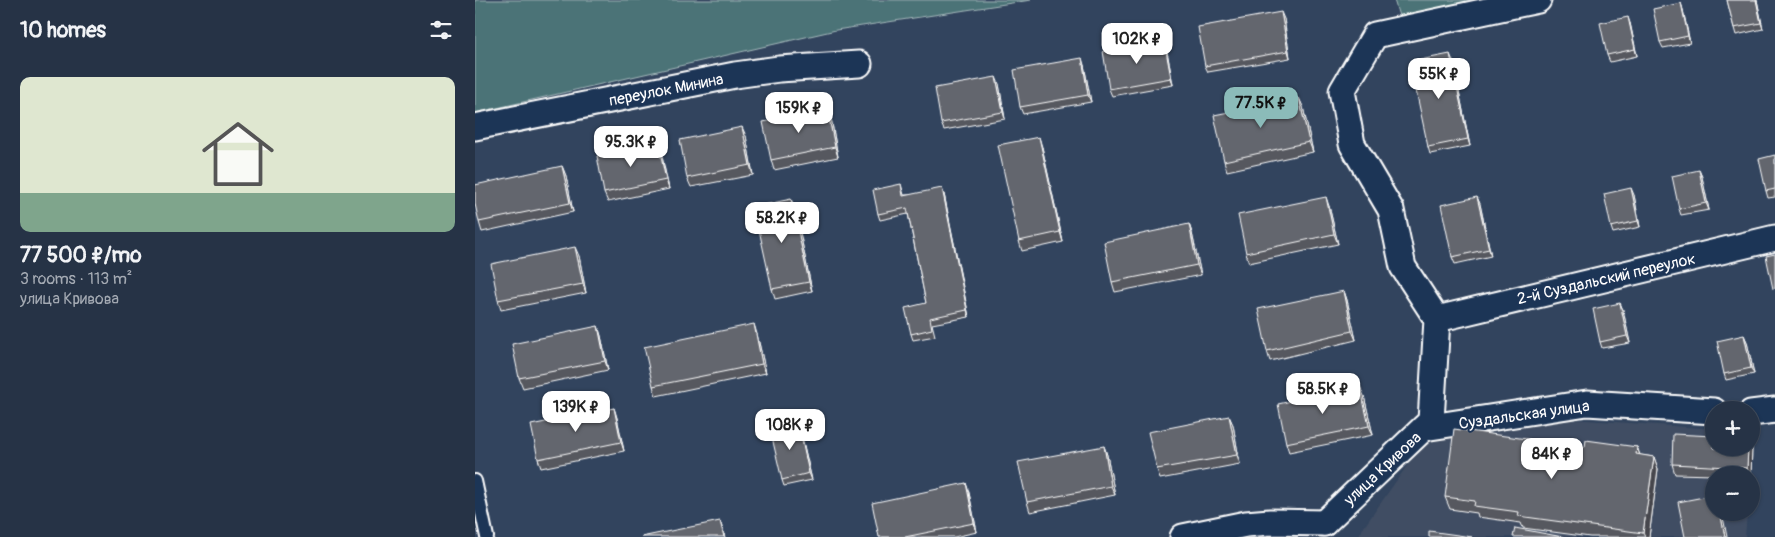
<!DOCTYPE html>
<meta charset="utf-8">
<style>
:root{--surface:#263346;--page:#2e3b4d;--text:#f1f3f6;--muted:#a4aab3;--line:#424e5f;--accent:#8bbbb9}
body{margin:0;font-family:Pangolin,sans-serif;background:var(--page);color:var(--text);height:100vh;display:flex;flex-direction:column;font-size:19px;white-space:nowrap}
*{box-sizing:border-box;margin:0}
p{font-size:16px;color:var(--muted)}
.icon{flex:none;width:28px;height:28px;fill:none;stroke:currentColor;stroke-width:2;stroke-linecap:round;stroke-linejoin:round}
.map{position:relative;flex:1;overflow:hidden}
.drawer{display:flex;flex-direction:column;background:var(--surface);width:475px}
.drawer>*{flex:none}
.buttons{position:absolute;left:1230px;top:401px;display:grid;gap:10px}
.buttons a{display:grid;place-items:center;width:55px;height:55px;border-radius:50%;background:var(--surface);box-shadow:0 1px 4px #0004,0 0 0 1px var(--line);font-size:25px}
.price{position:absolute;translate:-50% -42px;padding:0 11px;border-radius:10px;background:#fff;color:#222;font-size:16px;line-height:32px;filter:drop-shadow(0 1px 2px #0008)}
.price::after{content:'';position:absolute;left:50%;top:30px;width:15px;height:11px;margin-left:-8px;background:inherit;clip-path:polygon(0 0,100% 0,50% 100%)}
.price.active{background:var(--accent);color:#111}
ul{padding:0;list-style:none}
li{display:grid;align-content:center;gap:10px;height:265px;padding:0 20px}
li+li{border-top:1px solid var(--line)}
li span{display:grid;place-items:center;height:155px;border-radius:10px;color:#555}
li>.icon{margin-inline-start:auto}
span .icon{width:90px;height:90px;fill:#fffc;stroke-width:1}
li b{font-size:21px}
h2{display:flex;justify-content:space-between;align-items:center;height:60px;padding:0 20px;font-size:21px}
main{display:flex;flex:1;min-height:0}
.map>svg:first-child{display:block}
</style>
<main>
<section class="drawer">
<h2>10 homes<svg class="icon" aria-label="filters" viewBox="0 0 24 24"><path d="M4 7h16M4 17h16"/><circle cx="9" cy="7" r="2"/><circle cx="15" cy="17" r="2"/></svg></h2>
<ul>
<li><span style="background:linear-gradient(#dfe7d0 75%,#7fa58c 0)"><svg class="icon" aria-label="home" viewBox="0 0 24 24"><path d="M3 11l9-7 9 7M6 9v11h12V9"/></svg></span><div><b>77 500 ₽/mo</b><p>3 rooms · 113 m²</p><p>улица Кривова</p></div></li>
</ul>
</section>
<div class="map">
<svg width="1300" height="537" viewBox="0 0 1300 537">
<rect width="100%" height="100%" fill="#32445e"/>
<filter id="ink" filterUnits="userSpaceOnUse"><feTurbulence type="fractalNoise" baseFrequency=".02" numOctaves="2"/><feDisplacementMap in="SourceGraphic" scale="10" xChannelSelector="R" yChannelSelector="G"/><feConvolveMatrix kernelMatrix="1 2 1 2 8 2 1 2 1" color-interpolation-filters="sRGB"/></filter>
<g filter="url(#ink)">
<polygon fill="#414e63" points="1081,418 1239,429 1239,448 1276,448 1278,432 1276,475 1239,475 1239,512 1272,513 1270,537 882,537 950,440"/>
<g fill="#4b7377" stroke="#a5b9bb">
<polygon points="0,0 556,0 361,30 0,113"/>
<polygon points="919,0 1001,0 924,16"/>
</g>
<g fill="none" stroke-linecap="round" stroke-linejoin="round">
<g stroke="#fff" stroke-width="16">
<polyline id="service" points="0,481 12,537"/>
</g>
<g stroke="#fff" stroke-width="29">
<g id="minor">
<polyline points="0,127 260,75 304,69 384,64"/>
<polyline points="962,319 1300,238"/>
<polyline points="1276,413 1300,410"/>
<polyline points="949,428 1112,403 1239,411"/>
<polyline points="849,523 956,421 962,319 928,267 916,210 877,144 867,91 900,35 1063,0"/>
<polyline points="708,537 771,524 795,522 849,523"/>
</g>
</g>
<use href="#service" stroke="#1d3557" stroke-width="12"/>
<use href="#minor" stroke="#1d3557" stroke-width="25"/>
</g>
<g fill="#56585f" stroke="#fff">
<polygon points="1252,0 1282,0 1288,29 1261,35 1259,28"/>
<polygon points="1206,3 1208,10 1215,43 1188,48 1185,42"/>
<polygon points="809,19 815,58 733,72 730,66"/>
<polygon points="1155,23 1162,56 1135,62 1132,55"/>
<polygon points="691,46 698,85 637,96 634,89"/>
<polygon points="978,61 995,146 955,154 953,147"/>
<polygon points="609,65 616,102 548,114 545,107"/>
<polygon points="524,84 530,119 469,130 466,123"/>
<polygon points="824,98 828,107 838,152 752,171 749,161"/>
<polygon points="352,109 356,118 363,157 299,170 296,160"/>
<polygon points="271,136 278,175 216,187 212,178"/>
<polygon points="183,143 186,152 194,189 133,202 129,193"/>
<polygon points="567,147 588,242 547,251 544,241"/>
<polygon points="1300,155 1300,197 1293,198 1291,191"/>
<polygon points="87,166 91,176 98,212 7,232 4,222"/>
<polygon points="1224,170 1227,177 1234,210 1206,215 1204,209"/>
<polygon points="426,184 429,195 469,194 494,317 457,324 460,336 438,340 436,334 451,303 433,214 405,220 403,214"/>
<polygon points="1159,195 1165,227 1138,233 1136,227"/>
<polygon points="1002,197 1005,204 1016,256 980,264 977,257"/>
<polygon points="854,206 863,244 774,263 771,253"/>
<polygon points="320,208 337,291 300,299 297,289"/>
<polygon points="714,224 717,233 726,275 640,292 637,282"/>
<polygon points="104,256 111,293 26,310 23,300"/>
<polygon points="869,291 872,300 881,340 795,361 792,351"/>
<polygon points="1145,303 1148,310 1155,343 1127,348 1125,342"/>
<polygon points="123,326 126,336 133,370 48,388 44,378"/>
<polygon points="282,334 291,373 181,396 178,386"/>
<polygon points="1269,335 1272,342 1279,374 1251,380 1249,374"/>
<polygon points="889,396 898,435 814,452 811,443"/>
<polygon points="139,408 142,418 149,451 66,468 63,459"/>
<polygon points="754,416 758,425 765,464 685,479 682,469"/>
<polygon points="323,422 325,429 337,480 309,486 307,480"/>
<polygon points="629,446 632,455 640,495 555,512 552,502"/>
<polygon points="1110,447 1162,447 1165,455 1179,457 1183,469 1174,537 1115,537 1048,528 1046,523 1003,517 1002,513 975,509 970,497"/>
<polygon points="1277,447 1276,475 1239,475 1200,474 1197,464"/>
<polygon points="491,483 494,493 502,532 479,537 404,537"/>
</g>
<g fill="#46474d" stroke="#fff">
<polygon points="1281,0 1282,0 1288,29 1286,23"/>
<polygon points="1206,3 1208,10 1215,43 1213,36"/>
<polygon points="806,12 809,19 815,58 813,51"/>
<polygon points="1153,17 1155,23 1162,56 1160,49"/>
<polygon points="689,40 691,46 698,85 696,78"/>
<polygon points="975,54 978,61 995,146 993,139"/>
<polygon points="607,58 609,65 616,102 613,95"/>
<polygon points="521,77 524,84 530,119 528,112"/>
<polygon points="824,98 828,107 838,152 834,142"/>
<polygon points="352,109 356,118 363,157 360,147"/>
<polygon points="267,127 271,136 278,175 275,165"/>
<polygon points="564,137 567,147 588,242 585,232"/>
<polygon points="183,143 186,152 194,189 191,180"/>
<polygon points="87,166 91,176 98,212 95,203"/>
<polygon points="1224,170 1227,177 1234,210 1231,203"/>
<polygon points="467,188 469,194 494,317 492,310"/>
<polygon points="1156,188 1159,195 1165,227 1163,221"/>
<polygon points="851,197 854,206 863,244 859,234"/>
<polygon points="1002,197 1005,204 1016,256 1014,249"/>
<polygon points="316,199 320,208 337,291 334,282"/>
<polygon points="714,224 717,233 726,275 722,265"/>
<polygon points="100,247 104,256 111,293 108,284"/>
<polygon points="869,291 872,300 881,340 877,331"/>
<polygon points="1145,303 1148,310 1155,343 1152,336"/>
<polygon points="279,324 282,334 291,373 287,364"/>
<polygon points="123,326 126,336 133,370 130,361"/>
<polygon points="1269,335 1272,342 1279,374 1276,368"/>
<polygon points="885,386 889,396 898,435 894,426"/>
<polygon points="139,408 142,418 149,451 146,442"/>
<polygon points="754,416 758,425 765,464 762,455"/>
<polygon points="323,422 325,429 337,480 334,473"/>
<polygon points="1276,444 1277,447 1276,475 1275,475 1272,468 1273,448 1276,448"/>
<polygon points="629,446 632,455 640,495 636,486"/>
<polygon points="1162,447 1166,459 1161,454"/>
<polygon points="1179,457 1183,469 1174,537 1170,537 1168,533"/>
<polygon points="491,483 494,493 502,532 499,523"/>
<polygon points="1245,512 1247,512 1252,537 1250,537"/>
<polygon points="245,521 249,533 250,537 249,537"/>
</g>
<g fill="#64666e" stroke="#fff">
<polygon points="1252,0 1281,0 1286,23 1259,28"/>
<polygon points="1206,3 1213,36 1185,42 1178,9"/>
<polygon points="806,12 813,51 730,66 723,27"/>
<polygon points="1153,17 1160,49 1132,55 1125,23"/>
<polygon points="689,40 696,78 634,89 628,51"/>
<polygon points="975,54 993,139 953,147 935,62"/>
<polygon points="607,58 613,95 545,107 539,70"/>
<polygon points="521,77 528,112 466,123 460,88"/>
<polygon points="824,98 834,142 749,161 739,115"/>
<polygon points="352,109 360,147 296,160 288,122"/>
<polygon points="267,127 275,165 212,178 205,140"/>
<polygon points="564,137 585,232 544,241 523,145"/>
<polygon points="183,143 191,180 129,193 122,156"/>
<polygon points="1300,155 1300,189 1291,191 1284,159"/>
<polygon points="87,166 95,203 4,222 0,204 0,185"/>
<polygon points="1224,170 1231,203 1204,209 1197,176"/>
<polygon points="426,184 428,196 467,188 492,310 455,318 457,329 436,334 430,308 451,303 432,208 403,214 398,190"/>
<polygon points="1156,188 1163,221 1136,227 1129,194"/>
<polygon points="851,197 859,234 771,253 763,215"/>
<polygon points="1002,197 1014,249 977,257 966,205"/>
<polygon points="316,199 334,282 297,289 279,207"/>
<polygon points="714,224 722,265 637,282 629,242"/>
<polygon points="100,247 108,284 23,300 16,264"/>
<polygon points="1300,254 1300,288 1298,289 1291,256"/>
<polygon points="869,291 877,331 792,351 783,309"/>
<polygon points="1145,303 1152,336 1125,342 1118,309"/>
<polygon points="279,324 287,364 178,386 169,347"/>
<polygon points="123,326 130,361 44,378 37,344"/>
<polygon points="1269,335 1276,368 1249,374 1242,341"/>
<polygon points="885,386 894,426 811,443 803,404"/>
<polygon points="139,408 146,442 63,459 56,425"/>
<polygon points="754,416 762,455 682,469 673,432"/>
<polygon points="323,422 334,473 307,480 295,429"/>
<polygon points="979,429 1110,447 1111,440 1162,447 1161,454 1179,457 1168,533 1043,516 1044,512 999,506 1000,501 970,497"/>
<polygon points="1198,434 1239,436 1239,448 1273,448 1272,468 1197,464"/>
<polygon points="629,446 636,486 552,502 543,462"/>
<polygon points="491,483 499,523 430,537 404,537 397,503"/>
<polygon points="1239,495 1239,512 1245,512 1250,537 1210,537 1203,502"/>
<polygon points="245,521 249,537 166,537"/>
<polygon points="1040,528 1088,537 1038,537"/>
<polygon points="954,531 997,537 954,537"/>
</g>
</g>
<g text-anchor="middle" stroke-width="4" stroke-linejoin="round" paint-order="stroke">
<g font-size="16" fill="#fff" stroke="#1d3557">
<text transform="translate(191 89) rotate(-11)" y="6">переулок Минина</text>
<text transform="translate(1131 278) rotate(-13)" y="6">2-й Суздальский переулок</text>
<text transform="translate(1049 414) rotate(-8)" y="6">Суздальская улица</text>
<text transform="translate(907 468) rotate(-43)" y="6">улица Кривова</text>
</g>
</g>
</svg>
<div class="buttons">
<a>+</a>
<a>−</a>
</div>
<b class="price" style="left:662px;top:65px">102K ₽</b>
<b class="price" style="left:964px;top:100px">55K ₽</b>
<b class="price active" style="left:786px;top:129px">77.5K ₽</b>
<b class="price" style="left:324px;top:134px">159K ₽</b>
<b class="price" style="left:156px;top:168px">95.3K ₽</b>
<b class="price" style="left:307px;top:244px">58.2K ₽</b>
<b class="price" style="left:848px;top:415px">58.5K ₽</b>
<b class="price" style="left:101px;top:433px">139K ₽</b>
<b class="price" style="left:315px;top:451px">108K ₽</b>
<b class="price" style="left:1077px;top:480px">84K ₽</b>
</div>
</main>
